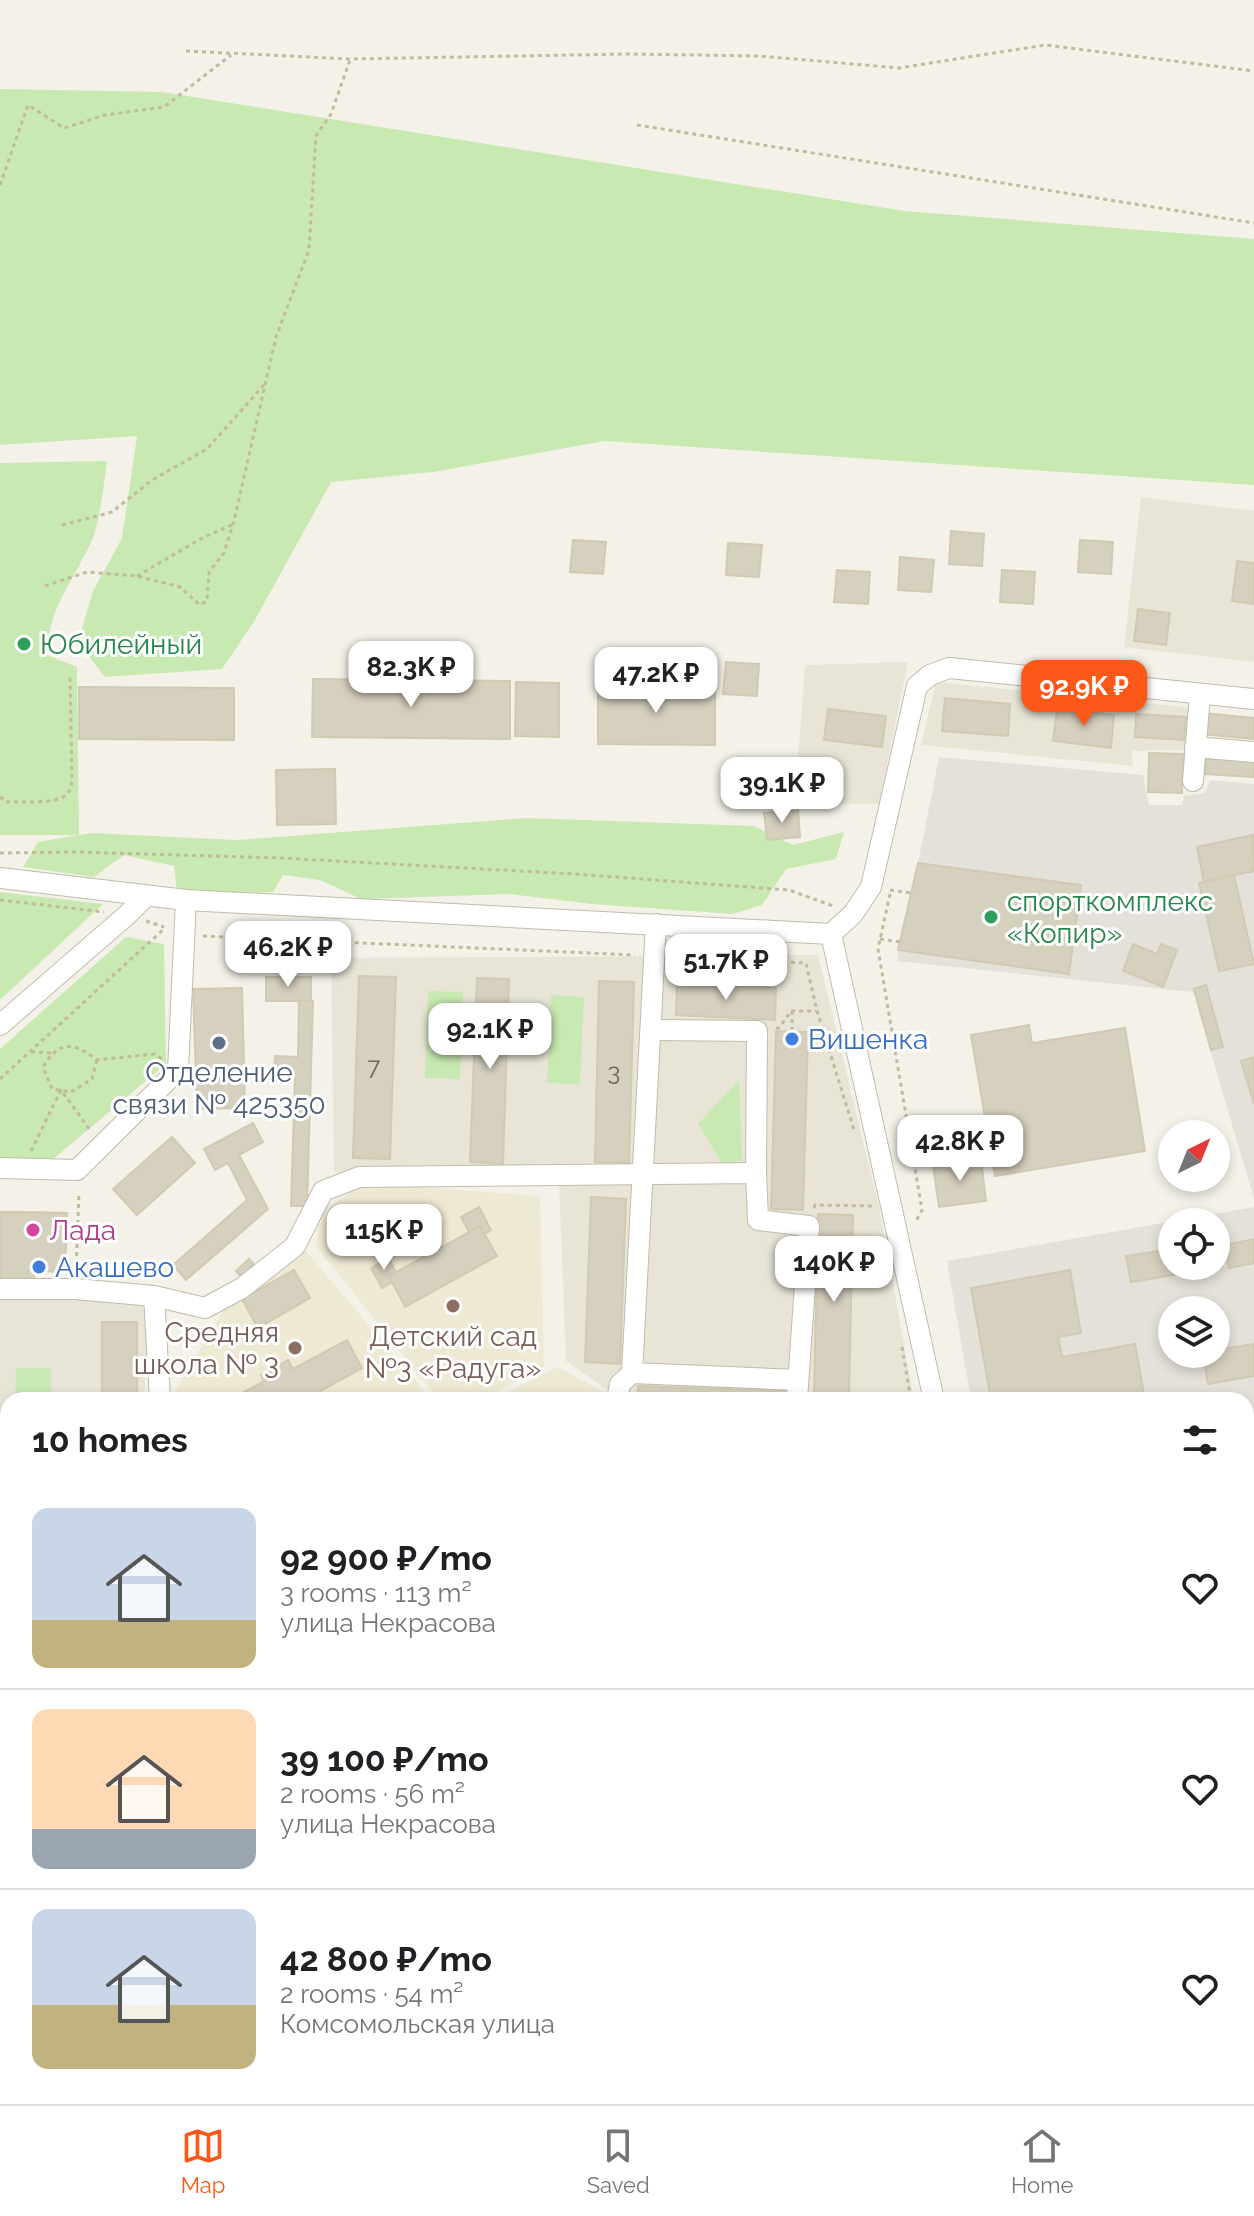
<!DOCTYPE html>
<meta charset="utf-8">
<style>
:root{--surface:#fff;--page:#f6f6f6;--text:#202124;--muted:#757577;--line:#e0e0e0;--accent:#fc5818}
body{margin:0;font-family:Raleway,sans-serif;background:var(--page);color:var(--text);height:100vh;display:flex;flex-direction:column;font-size:30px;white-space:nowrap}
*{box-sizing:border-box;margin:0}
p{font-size:26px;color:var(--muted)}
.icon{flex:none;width:44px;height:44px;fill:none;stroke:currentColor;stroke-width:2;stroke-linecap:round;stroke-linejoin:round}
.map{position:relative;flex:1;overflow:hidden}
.side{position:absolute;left:0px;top:1392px;width:1254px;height:712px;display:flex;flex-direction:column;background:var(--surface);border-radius:24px 24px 0 0;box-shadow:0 4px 12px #0003}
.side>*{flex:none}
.needle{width:52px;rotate:43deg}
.fabs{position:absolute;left:1158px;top:1120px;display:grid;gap:16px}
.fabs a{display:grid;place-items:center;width:72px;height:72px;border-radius:50%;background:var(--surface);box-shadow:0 4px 12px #0003;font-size:40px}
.price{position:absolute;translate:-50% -68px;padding:0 18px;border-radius:16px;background:#fff;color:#222;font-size:26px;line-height:52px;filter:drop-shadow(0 2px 4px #0008)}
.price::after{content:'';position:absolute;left:50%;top:48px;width:24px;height:18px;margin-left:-12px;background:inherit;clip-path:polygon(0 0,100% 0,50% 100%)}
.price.selected{background:var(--accent);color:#fff}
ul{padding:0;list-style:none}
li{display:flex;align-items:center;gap:24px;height:200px;padding:0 32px}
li+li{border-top:2px solid var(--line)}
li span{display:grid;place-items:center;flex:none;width:224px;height:160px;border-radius:16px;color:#555}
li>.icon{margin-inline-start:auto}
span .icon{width:96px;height:96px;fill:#fffc;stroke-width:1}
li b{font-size:34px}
h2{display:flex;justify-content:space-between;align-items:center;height:96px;padding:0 32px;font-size:34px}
.dock{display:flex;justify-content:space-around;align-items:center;height:112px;border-top:2px solid var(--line);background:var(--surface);font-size:22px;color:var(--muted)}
.dock a{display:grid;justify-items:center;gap:4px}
.dock .selected{color:var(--accent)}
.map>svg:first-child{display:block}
</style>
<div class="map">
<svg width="1254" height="2104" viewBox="0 0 1254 2104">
<rect width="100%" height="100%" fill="#f4f2e8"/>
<g fill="#e8e5d6">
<polygon points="1141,497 1254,511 1254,662 1124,647"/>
<polygon points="908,662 879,804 795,803 805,665"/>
<polygon points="936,682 1194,708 1188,750 1132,751 1133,766 921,745"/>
<polygon points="818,955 879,1207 914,1400 622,1400 566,1361 559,1180 334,1172 331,958"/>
<polygon points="0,1284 151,1284 144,1400 8,1400 8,1742 0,1742"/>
</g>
<g fill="#e4e1da" fill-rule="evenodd">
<polygon points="939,757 1143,775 1149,805 1182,805 1184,796 1205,793 1210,780 1254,784 1254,1199 1193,992 897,961 898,950 1068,974 1080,885 918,863"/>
<path d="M1254,1207V1946L1250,1947L1246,1927V1400H971L947,1261ZM1172,1222H1216V1266H1172ZM1172,1310H1216V1354H1172Z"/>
</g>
<g fill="#eee9d2">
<polygon points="363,1183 540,1196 544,1367 481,1400 439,1400 316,1246 318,1227 331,1206"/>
<polygon points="306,1251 432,1400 170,1400 232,1296"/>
<polygon points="558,1367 612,1397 613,1400 490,1400"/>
</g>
<g fill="#c8e9b1">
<polygon points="0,89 162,92 905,211 1254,239 1254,485 604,441 433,472 331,482 255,620 222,669 105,677 78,642 93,591 122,538 137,436 0,445"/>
<path d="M107,461C104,482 100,522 92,540C74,581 48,607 47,655L77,667L79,835L93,833L236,840L527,818L754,826L793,845L844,832L836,859L786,869L762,905L732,914L593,904L509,894L361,899L320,880L283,875L273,892L177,893L174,866L124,855L94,877L23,867L38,842L78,835H0V463Z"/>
<polygon points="0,892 103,904 0,1000"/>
<polygon points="126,937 164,944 166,1064 52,1160 0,1159 0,1049"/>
<polygon points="428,991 463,992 460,1079 425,1078"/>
<polygon points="551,995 584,997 580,1084 547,1083"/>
<polygon points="739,1080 742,1160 723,1164 698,1124"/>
<polygon points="16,1368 51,1368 51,1400 15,1400"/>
</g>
<g fill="#d6d0be" stroke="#d1c9b1" stroke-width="2">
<polygon points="951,531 984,534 982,566 949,564"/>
<polygon points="573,540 606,542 603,574 570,572"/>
<polygon points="1080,540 1113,542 1111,574 1078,572"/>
<polygon points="728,543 762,545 759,577 726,575"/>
<polygon points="900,557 934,560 931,592 898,590"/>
<polygon points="1237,561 1254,563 1254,604 1232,601"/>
<polygon points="837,570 870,572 868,604 834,602"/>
<polygon points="1002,570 1035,572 1033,604 1000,602"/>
<polygon points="1138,609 1170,613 1166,645 1134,641"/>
<polygon points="726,662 759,664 757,696 723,694"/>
<polygon points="313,679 510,681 510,739 312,737"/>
<polygon points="516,682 559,683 559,737 515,736"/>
<polygon points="598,685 715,686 715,745 598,744"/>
<polygon points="79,687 234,688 234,740 79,739"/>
<polygon points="945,698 1010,704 1008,736 942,731"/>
<polygon points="828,709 886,716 882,747 824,740"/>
<polygon points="1057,709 1114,715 1111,748 1053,741"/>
<polygon points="1203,713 1254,718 1254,739 1201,734"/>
<polygon points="1136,714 1186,717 1184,740 1135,737"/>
<polygon points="1149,753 1183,754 1182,793 1148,792"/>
<polygon points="1206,757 1254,761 1254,777 1205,774"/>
<polygon points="335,769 336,824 277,825 276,770"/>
<polygon points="798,810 800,837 767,840 764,813"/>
<polygon points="1253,835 1254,871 1204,882 1197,847"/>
<polygon points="918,863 1081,885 1069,974 898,950"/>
<polygon points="1234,875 1254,964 1219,971 1199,883"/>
<polygon points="1133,944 1157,954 1161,944 1177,950 1163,987 1123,971"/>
<polygon points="359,976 396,977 390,1159 353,1158"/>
<rect x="266" y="977" width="45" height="24"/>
<polygon points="477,978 509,979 503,1164 470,1162"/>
<polygon points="599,981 634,982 629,1163 595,1162"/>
<polygon points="677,983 776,988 775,1020 676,1015"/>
<polygon points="1206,985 1223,1047 1211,1050 1194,989"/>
<polygon points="242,988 245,1108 197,1109 193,989"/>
<polygon points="299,1000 313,1001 307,1206 291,1206 295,1079 274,1079 275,1056 298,1057"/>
<polygon points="1029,1025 1032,1043 1125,1028 1145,1151 995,1176 971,1035"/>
<polygon points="776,1031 808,1032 803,1210 771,1209"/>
<polygon points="1254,1057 1254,1104 1241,1061"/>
<polygon points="253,1123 263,1142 239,1155 268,1209 186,1280 173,1265 247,1200 228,1163 215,1170 204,1149"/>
<polygon points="172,1137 195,1163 137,1215 113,1189"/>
<polygon points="981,1159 986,1201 939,1207 933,1166"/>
<polygon points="591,1197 626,1199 620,1364 585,1362"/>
<polygon points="479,1207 491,1230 484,1234 480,1226 469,1232 461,1217"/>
<polygon points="0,1212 67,1213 66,1248 0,1246"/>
<polygon points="0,1212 67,1213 65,1272 34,1271 34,1281 0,1280"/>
<polygon points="818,1214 853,1215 849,1395 814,1394"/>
<polygon points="480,1226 497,1256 405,1307 389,1276"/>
<polygon points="1254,1239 1254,1263 1229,1268 1225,1245"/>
<polygon points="1172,1249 1172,1266 1203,1266 1203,1270 1131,1282 1126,1256"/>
<polygon points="388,1258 396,1272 389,1276 392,1282 382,1288 371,1268"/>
<polygon points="249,1259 258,1269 245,1281 236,1271"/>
<polygon points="294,1270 310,1298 258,1328 242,1299"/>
<polygon points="1070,1270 1081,1333 1058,1337 1062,1357 1135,1344 1145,1400 991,1400 971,1288"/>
<rect x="102" y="1322" width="35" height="78"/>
<polygon points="347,1340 362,1368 304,1400 230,1400 264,1381 261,1375 288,1360 293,1369"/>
<polygon points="1254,1344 1254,1376 1208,1384 1203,1354 1216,1354 1216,1350"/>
<polygon points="638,1386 786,1391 785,1400 637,1400"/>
<polygon points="1254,1419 1254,1452 1246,1453 1246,1420"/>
<polygon points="1254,1626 1254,1659 1246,1661 1246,1627"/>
<rect x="0" y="1696" width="8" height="35"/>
<polygon points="1254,1728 1254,1817 1246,1775 1246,1730"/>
<polygon points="0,1764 3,1764 2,1855 0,1855"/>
<polygon points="1254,1914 1254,1946 1250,1947 1246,1916"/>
<polygon points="8,1916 8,2011 0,2011 0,1917"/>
</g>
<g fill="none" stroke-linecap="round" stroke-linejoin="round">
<g stroke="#c0bcab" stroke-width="22">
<g id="minor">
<polyline points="1195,747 1254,752"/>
<polyline points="1193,781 1200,694"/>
<polyline points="0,878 186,900 831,934"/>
<polyline points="831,934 853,914 871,887 917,686 930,675 949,668 1254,699"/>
<polyline points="831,934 934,1400"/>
<polyline points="0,1025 127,915 146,896"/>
<polyline points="651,1030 757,1031 756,1173"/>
<polyline points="0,1168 77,1170 178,1070 186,900"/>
<polyline points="0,1289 75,1289 154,1296 160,1400"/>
<polyline points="154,1296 205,1308 242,1288 295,1246 323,1191 359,1177 756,1173 758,1220 809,1226 797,1400"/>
<polyline points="632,1373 798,1380"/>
<polyline points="617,1400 620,1384 632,1373 656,924"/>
<polyline points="0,1751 8,1751"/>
<polyline points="0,1896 8,1896"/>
<polyline points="1246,1985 1254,1983"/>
<polyline points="277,2096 278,2104"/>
<polyline points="869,2096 871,2104"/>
<polyline points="1059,2096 1061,2104"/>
</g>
</g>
<g stroke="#e5d066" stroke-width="28">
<g id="major">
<polyline points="1246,2060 1254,2060"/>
<polyline points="541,2104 659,2096"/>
</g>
</g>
<g stroke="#c2ba9c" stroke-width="3" stroke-dasharray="4 4" stroke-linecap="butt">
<polyline points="186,51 350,59 628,54 760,56 899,68 1045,45 1254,71"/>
<polyline points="637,125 1254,223"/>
<polyline points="0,185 28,105 64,128 105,115 164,107 231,55"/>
<polyline points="62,525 112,512 152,480 207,449 264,385"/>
<polyline points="137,576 204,537 232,525"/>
<polyline points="45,586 87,572 137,576 180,587 200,605 207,601 209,572 224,553 234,521 276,337 309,250 316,136 331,114 350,60"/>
<path d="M0,797L6,802C21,801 57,805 67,794C71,790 71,786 72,781L70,676"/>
<polyline points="0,853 77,852 281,858 575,874 789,890 836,907"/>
<polyline points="890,890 911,893"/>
<polyline points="890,894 878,949 922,1210 915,1223"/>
<polyline points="0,900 104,912"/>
<polyline points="146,921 164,927"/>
<polyline points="203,936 635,955"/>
<polyline points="880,939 901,942"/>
<polyline points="671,956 806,963 817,1011 855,1133"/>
<polyline points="792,1011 792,1032"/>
<polyline points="776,1028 779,1028 791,1011 816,1011"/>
<polyline points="31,1052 51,1053"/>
<path d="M97,1060L92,1079L71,1092L52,1089L43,1067C59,1040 74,1042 97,1060L155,1054L162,1059"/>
<polyline points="0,1079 165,928"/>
<polyline points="31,1151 61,1090 90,1130"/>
<polyline points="814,1208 815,1205 873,1206"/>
<polyline points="76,1272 79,1192"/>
<polyline points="902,1347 911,1400"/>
<polyline points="0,1513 8,1505"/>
<polyline points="0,1580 8,1588"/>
<polyline points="0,2017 8,2017"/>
<polyline points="1246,2029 1254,2030"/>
<polyline points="1036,2096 1038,2104"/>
</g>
<use href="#minor" stroke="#fff" stroke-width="20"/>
<use href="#major" stroke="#ffef97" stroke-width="26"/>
</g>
<g fill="#2e9e5b" stroke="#fff" stroke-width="3">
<circle cx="24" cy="644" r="8"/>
<circle cx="991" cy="917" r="8"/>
</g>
<g fill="#3f7fe0" stroke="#fff" stroke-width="3">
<circle cx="792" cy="1039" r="8"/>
<circle cx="39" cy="1267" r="8"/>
</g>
<circle fill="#5c6f8a" stroke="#fff" stroke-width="3" cx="219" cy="1043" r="8"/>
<circle fill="#d1479c" stroke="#fff" stroke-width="3" cx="33" cy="1230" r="8"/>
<g fill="#8d6e63" stroke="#fff" stroke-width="3">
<circle cx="453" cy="1306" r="8"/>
<circle cx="295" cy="1348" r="8"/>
</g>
<g text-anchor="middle" stroke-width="6" stroke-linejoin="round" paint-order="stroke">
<g font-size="24" fill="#6c6759">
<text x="374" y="1075">7</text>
<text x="614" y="1080">3</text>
</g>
<g font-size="28" fill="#27864d" stroke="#fff" text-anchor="start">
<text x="40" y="654">Юбилейный</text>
<text x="1007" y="911">спорткомплекс<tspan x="1007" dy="32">«Копир»</tspan></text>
</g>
<g font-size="28" fill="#366cbe" stroke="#fff" text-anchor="start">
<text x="808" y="1049">Вишенка</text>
<text x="55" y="1277">Акашево</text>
</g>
<g font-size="28" fill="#4e5e75" stroke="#fff">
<text x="219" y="1082">Отделение<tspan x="219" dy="32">связи № 425350</tspan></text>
</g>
<g font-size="28" fill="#b23c85" stroke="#fff" text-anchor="start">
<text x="49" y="1240">Лада</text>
</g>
<g font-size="28" fill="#785e54" stroke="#fff" text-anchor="end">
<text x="279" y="1342">Средняя<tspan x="279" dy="32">школа № 3</tspan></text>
<text x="453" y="1346" text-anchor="middle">Детский сад<tspan x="453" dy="32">№3 «Радуга»</tspan></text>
</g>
</g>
</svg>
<div class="fabs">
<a><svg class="needle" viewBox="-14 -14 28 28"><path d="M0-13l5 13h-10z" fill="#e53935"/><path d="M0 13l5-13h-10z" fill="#757577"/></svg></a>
<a><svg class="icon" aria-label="locate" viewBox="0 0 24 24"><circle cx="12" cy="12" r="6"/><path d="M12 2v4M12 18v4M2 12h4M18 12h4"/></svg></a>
<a><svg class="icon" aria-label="layers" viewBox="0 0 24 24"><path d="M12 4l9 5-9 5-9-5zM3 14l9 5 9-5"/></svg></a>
</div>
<b class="price" style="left:411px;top:709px">82.3K ₽</b>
<b class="price" style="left:656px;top:715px">47.2K ₽</b>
<b class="price selected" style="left:1084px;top:728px">92.9K ₽</b>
<b class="price" style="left:782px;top:825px">39.1K ₽</b>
<b class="price" style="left:288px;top:989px">46.2K ₽</b>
<b class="price" style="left:726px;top:1002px">51.7K ₽</b>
<b class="price" style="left:490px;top:1071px">92.1K ₽</b>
<b class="price" style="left:960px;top:1183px">42.8K ₽</b>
<b class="price" style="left:384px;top:1272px">115K ₽</b>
<b class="price" style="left:834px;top:1304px">140K ₽</b>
<section class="side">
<h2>10 homes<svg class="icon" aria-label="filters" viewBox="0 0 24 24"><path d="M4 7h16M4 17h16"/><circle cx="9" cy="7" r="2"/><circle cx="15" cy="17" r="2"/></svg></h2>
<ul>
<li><span style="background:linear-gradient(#c9d6e8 70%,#c2b280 0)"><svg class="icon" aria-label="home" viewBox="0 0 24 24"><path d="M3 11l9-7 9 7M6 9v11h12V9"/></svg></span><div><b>92 900 ₽/mo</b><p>3 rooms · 113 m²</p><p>улица Некрасова</p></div><svg class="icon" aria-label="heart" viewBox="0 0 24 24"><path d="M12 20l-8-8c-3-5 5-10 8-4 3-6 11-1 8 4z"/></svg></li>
<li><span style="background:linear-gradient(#ffd9b3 75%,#9aa5b1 0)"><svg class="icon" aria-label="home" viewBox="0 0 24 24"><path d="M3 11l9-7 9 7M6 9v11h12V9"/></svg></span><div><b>39 100 ₽/mo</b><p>2 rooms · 56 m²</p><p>улица Некрасова</p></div><svg class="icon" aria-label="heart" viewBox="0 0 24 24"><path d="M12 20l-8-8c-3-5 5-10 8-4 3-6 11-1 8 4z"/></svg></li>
<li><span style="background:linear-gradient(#c9d6e8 60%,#c2b280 0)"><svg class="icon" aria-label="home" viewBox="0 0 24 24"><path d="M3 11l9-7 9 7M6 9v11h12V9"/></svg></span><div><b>42 800 ₽/mo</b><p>2 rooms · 54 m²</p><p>Комсомольская улица</p></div><svg class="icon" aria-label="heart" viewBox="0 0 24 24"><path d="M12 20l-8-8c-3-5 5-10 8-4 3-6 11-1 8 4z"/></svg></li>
</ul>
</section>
</div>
<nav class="dock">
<a class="selected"><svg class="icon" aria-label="map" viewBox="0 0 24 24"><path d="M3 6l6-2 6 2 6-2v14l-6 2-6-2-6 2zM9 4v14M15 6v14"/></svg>Map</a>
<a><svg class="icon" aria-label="saved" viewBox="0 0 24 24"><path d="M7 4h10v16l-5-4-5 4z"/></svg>Saved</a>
<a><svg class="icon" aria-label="home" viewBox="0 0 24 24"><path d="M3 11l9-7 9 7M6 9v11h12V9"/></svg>Home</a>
</nav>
